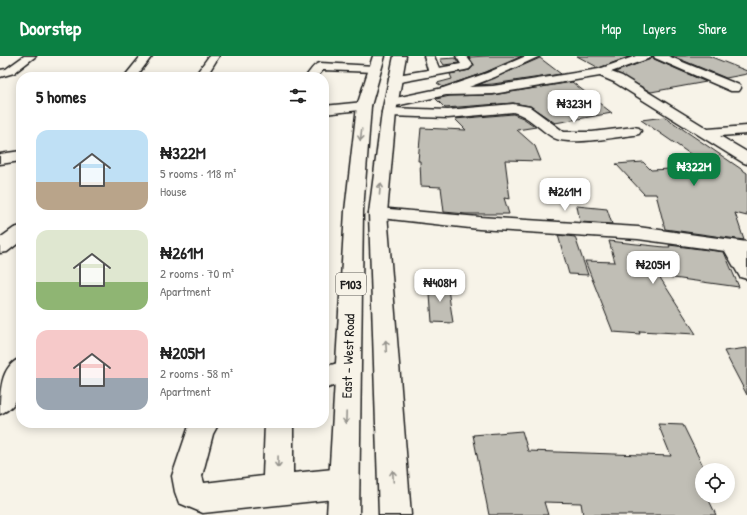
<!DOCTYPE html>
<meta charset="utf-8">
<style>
:root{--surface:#fff;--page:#f2f2f2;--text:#222;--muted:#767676;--accent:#0b8043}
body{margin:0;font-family:"Patrick Hand",sans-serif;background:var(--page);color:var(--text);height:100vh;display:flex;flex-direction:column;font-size:15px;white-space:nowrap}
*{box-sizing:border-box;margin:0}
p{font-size:13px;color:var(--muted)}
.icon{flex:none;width:22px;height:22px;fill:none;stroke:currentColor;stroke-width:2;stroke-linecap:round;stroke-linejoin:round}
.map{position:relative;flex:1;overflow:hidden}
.panel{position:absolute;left:16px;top:16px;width:313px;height:356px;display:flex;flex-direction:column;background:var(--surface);border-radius:16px;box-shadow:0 2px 10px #0003}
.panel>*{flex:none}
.buttons{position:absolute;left:695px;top:407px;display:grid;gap:8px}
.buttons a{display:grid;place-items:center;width:40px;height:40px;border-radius:50%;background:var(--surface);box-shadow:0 2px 10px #0003;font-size:20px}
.price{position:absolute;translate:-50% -34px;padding:0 9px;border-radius:8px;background:#fff;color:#222;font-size:13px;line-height:26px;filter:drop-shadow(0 1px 2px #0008)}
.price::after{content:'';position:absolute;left:50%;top:24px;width:12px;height:9px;margin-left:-6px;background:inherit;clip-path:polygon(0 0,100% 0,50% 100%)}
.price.selected{background:var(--accent);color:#fff}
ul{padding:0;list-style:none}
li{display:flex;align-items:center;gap:12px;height:100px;padding:0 20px}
li span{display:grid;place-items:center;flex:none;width:112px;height:80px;border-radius:12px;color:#555}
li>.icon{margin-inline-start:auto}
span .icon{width:48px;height:48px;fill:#fffc;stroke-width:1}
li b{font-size:17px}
h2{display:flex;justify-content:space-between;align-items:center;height:48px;padding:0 20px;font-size:17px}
header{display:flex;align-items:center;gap:24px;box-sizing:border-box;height:56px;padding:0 20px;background:var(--accent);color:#fff}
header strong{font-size:19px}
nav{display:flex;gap:22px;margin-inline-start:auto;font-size:14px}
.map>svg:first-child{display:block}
</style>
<header>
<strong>Doorstep</strong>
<nav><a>Map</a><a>Layers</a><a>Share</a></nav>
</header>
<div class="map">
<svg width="747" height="459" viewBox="0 0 747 459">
<rect width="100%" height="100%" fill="#f7f3e8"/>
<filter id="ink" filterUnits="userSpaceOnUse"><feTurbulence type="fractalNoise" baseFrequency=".025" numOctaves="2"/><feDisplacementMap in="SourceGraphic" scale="8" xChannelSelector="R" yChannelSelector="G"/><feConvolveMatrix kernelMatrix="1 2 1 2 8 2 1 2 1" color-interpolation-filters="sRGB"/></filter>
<g filter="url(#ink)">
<g fill="#c0beb5" stroke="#1c1c1c">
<polygon points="487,0 522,0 486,16 443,31 437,27 452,23 450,18 470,14 474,9 469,1"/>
<polygon points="577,0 631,0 599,12"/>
<polygon points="652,0 654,3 706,26 651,36 615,16 651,3"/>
<polygon points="672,0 709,0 747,15 747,18 726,22"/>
<polygon points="455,2 459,7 444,9 440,3"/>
<polygon points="540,2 561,18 493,28 478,29"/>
<polygon points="572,26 612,57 555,67 530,50 513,47 445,52 436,43 450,40 493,39"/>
<polygon points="513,58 523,62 536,71 517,74 535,90 541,105 505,104 510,143 504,142 509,158 466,158 444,156 441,131 421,130 420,105 418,105 421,72 466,74 455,63"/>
<polygon points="665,61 747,117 747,160 735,157 744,184 665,173 656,138 644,138 616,108 643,106 651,114 709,111 641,64"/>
<polygon points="577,150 607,153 612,168 580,166"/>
<polygon points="558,179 575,181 588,219 569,218"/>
<polygon points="609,185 664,191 670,191 669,189 724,196 739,231 659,220 696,278 639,275 640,278 613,276 585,205 615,206"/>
<polygon points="429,225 447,226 453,267 432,266"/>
<polygon points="747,292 747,339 724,295"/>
<polygon points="658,368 683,369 705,414 702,414 702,440 707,440 716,459 583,459 581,447 544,446 548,459 489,459 473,379 522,375 528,395 671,400"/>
</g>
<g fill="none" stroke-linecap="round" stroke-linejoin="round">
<g stroke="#1c1c1c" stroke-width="3">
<g id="minor">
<polygon points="24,0 36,0 14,17 0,21 0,14 6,13"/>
<polygon points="141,0 152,0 136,21 124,21"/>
<polygon points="209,0 219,0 206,21 194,21"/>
<polygon points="424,0 434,0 439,12 461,8 456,0 466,0 473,9 469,13 465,14 395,27 391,26 389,23 391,20 428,14"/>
<polygon points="526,0 540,0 495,21 469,31 493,30 599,13 636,0 651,0 650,2 611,16 622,20 708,73 747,70 747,78 720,80 747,96 747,108 742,106 614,26 600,20 493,38 446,39 391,51 385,47 386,44 443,32 487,17"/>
<polygon points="654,0 668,0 739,29 741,32 739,35 731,35 655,2"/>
<path d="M320,7L375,10L381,13L375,16L323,14L317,21H309L307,19C311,14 314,8 320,7Z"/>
<polygon points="364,46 371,50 369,53 324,58 324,50"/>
<path d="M513,48L530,51L564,76H592L634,71L639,72L641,75L639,78L634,79C617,81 569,90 554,82C540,74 528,59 513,56L448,62L389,60L384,59L382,56L384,53L389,52L448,54Z"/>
<polygon points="21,95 21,105 0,108 0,98"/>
<polygon points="378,152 479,161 638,171 747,186 747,223 740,221 725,195 638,183 479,173 372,161 369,157 372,153"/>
<polygon points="21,170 21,185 7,196 0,197 0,182 14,172"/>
<path d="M21,302C21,323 24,349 0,358C0,336 0,310 21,302Z"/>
<polygon points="348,304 357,308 360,315 357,322 324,333 324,311"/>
<polygon points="190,367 219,367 213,378 202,420 204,427 263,420 265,367 293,367 293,417 344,412 355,416 359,427 355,438 344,442 203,457 179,447 175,436 172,420"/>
</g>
</g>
<g stroke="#1c1c1c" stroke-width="3">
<g id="major">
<polygon points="373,0 385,0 371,50 363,155 359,459 327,459 345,155 357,50"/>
<polygon points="394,0 406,0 396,56 387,157 411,459 379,459 369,157 382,56"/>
</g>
</g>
<use href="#minor" fill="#f7f3e8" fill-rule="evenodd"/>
<use href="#major" fill="#f7f3e8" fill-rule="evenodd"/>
</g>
<defs><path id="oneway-shaft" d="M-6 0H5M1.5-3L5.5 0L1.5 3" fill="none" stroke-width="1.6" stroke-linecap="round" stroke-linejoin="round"/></defs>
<g stroke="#94928c">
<use href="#oneway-shaft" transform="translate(361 79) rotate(97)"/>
<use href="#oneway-shaft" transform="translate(380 133) rotate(-85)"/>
<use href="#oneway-shaft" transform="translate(386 290) rotate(-93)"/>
<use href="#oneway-shaft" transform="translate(346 362) rotate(92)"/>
<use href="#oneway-shaft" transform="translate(278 406) rotate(91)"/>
<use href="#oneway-shaft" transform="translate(393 420) rotate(-93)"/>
</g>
</g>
<g text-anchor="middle" stroke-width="3.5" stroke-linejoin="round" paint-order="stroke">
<rect fill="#f7f3e8" stroke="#5e5c59" stroke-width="1" x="336" y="217" width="30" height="22" rx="3"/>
<g font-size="13" font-weight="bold" fill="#1c1c1c">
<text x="351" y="233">F103</text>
</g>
<g font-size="14" fill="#1c1c1c" stroke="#f7f3e8">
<text transform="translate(348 300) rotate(-88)" y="5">East - West Road</text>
</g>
</g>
</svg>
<div class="buttons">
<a><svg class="icon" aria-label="locate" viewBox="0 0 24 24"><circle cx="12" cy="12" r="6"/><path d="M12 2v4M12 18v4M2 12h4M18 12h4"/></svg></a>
</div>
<b class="price" style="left:574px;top:68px">₦323M</b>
<b class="price selected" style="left:694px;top:131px">₦322M</b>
<b class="price" style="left:565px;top:156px">₦261M</b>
<b class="price" style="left:653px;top:229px">₦205M</b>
<b class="price" style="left:440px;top:247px">₦408M</b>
<section class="panel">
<h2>5 homes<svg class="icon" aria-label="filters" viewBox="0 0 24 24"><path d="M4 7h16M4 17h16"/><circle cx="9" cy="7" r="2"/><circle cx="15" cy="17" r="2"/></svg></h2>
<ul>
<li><span style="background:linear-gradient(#bfe0f5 65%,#b9a48a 0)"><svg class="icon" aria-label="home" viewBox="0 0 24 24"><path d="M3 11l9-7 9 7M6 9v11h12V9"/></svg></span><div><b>₦322M</b><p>5 rooms · 118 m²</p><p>House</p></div></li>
<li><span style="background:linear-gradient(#dfe7d0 65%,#8fb573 0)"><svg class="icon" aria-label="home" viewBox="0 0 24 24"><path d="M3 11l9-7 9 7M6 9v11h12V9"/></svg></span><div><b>₦261M</b><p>2 rooms · 70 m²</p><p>Apartment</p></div></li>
<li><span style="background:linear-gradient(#f6c9c9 60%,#9aa5b1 0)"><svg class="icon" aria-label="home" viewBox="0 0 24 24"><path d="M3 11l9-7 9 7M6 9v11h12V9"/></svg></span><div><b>₦205M</b><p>2 rooms · 58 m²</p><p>Apartment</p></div></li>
</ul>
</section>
</div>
